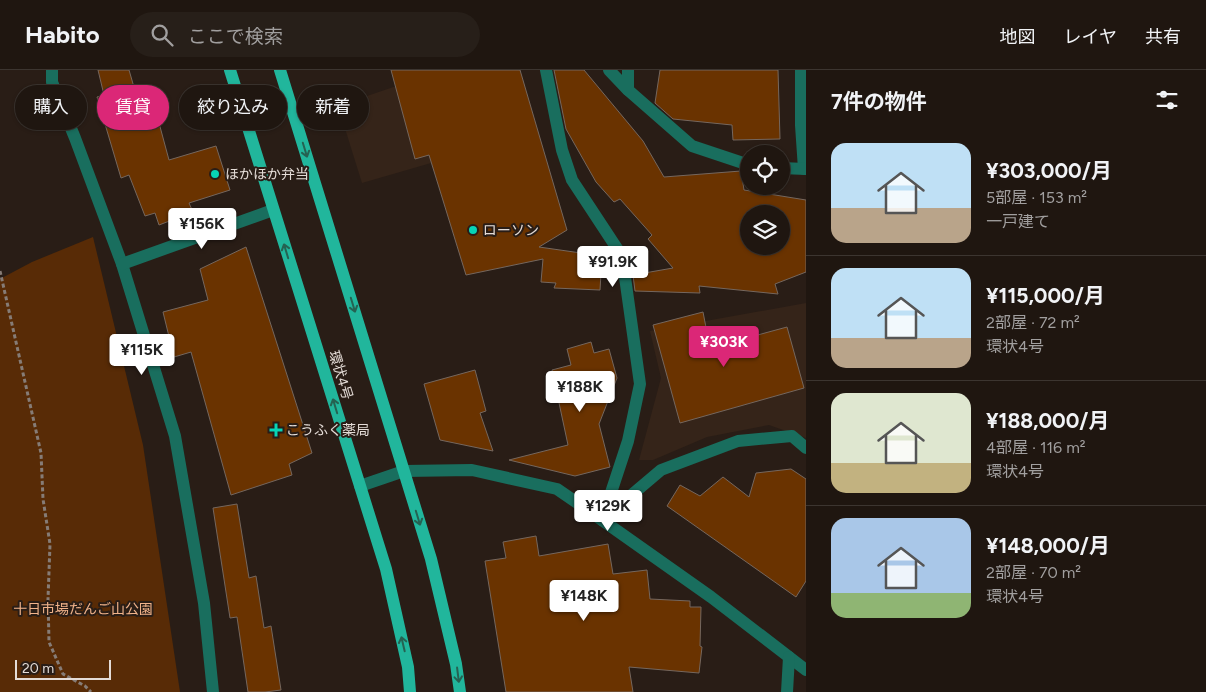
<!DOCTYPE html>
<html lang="ja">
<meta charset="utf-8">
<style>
:root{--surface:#1f1610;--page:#271f19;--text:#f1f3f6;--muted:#a19f9f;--line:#3c3530;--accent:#db2777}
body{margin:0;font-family:Figtree,"Noto Sans JP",sans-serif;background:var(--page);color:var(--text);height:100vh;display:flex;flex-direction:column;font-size:19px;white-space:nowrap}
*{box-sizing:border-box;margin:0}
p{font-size:16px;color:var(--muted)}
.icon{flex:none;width:28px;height:28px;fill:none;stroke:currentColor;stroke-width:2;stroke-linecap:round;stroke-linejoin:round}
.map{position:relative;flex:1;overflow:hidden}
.sheet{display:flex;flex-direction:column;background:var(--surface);width:400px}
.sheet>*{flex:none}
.guide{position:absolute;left:15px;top:15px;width:475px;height:45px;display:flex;gap:10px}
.tools{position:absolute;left:740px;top:75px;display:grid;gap:10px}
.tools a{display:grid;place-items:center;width:50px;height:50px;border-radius:50%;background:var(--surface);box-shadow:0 1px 4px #0004,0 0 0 1px var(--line);font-size:25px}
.scale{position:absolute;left:15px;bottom:12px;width:96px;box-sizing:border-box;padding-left:5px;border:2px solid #e4dcd7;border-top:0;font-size:14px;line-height:18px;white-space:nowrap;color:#e4dcd7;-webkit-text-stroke:4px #291d16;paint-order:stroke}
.price{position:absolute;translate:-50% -42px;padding:0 11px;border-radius:5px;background:#fff;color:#222;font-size:16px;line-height:32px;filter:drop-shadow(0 1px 2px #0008)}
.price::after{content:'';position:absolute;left:50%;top:30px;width:15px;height:11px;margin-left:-8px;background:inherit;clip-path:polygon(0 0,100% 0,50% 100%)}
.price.active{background:var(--accent);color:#fff}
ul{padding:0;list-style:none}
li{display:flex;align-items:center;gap:15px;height:125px;padding:0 25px}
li+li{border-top:1px solid var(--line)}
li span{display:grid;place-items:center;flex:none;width:140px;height:100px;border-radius:15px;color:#555}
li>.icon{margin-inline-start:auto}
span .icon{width:60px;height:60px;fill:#fffc;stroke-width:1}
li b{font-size:21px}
h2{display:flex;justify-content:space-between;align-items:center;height:60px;padding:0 25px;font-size:21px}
.tag{padding:0 18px;border-radius:22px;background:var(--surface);box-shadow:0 1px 4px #0004,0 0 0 1px var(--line);font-size:18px;line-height:45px}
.tag.active{background:var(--accent);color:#fff}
header{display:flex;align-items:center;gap:30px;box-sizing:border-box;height:70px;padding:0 25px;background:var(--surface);border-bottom:1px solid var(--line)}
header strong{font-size:24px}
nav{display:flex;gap:28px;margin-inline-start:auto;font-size:18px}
.search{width:350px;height:45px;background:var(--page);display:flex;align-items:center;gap:12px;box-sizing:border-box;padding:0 18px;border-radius:28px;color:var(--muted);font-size:19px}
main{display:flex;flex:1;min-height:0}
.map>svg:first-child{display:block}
</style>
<header>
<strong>Habito</strong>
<div class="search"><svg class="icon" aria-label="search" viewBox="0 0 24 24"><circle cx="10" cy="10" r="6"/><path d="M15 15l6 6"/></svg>ここで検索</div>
<nav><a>地図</a><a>レイヤ</a><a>共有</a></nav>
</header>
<main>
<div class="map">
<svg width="806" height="622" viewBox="0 0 806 622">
<rect width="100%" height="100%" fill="#291d16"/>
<g fill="#352419">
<polygon points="443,0 476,80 362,113 338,36"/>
<polygon points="806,233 806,368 769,355 707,367 653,390 639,390 661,308 650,261"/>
</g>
<polygon fill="#582b06" points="93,167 143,375 180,622 0,622 0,209 32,192"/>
<g fill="#6a3300" stroke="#75675e" fill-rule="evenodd">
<polygon points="98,0 129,0 138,31 152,27 169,90 216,76 230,120 189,133 193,142 159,155 155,143 145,146 129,105 121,108 97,27 104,25"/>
<polygon points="391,0 520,0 567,160 539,177 602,186 600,220 554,218 556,213 541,212 543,189 466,205 429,85 415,89"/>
<path d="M554,0H584L643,71L664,107L741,101L744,120L806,130V202L775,214L778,224L699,216L700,223L635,221L633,205L673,198L648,169L652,165L620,129L614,132L596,112L566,59ZM749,144H781V176H749Z"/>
<polygon points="660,0 778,0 780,69 733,70 732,55 673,49 655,33"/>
<polygon points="246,177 312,383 289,394 292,405 231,425 191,282 174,287 163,242 208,230 200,199"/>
<polygon points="703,242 710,278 787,257 804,318 680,353 653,255"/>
<polygon points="591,272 594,283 609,279 617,308 599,354 610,397 575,406 509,390 568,375 552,300 571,295 567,279"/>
<polygon points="475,300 486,341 480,343 493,381 440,370 424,314"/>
<polygon points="791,399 806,409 806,511 796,527 667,436 680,415 700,426 723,407 749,427 756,403"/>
<polygon points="237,434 249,508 256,506 264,558 271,556 281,620 265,622 248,622 237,547 230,548 213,438"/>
<polygon points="536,466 539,486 608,474 613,504 647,500 650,529 690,531 690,537 701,537 700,576 702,577 699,603 629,597 633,622 506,622 485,491 506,488 503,472"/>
</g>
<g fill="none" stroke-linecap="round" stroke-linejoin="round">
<polyline stroke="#867c76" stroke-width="3" stroke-dasharray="4 2.5" stroke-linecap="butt" points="0,201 41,383 43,429 50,474 48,529 49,572 63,604 85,616 91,622"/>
<g stroke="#196e5e" stroke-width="12">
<polyline points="52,0 52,12 75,68 122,194 175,366 204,533 213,622"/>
<polyline points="546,0 562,80 572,110 622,186 640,314 628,371 602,450 711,527 806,600"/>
<polyline points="609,0 628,20"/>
<polyline points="628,0 628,20 692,76 749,95"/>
<polyline points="801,0 801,55 804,99"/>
<polyline points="781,98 806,99"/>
<polyline points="122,194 273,140"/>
<polyline points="360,416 404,401 472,400 557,419 602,450 661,400 738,371 792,366 806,378"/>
<polyline points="787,622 789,587"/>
</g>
<g stroke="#21b69c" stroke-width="12">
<polyline points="230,0 386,499 408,597 410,622"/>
<polyline points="280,0 431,489 456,594 460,622"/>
</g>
</g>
<defs><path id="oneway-shaft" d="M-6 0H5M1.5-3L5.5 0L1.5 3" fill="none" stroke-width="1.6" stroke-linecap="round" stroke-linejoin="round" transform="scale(1.25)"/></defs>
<g stroke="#256252">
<use href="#oneway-shaft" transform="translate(305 80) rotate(73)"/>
<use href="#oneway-shaft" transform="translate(286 181) rotate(-107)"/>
<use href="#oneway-shaft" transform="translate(353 235) rotate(73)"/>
<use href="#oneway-shaft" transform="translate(335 336) rotate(-107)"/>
<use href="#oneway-shaft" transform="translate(418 448) rotate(73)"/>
<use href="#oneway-shaft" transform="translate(403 574) rotate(-103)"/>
<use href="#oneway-shaft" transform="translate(458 605) rotate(83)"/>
</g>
<g fill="#07d5b6" stroke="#291d16" stroke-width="2">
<circle cx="215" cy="104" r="5"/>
<circle cx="473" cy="160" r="5"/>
<path d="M273.5 352.5h5v5h5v5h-5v5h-5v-5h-5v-5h5z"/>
</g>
<g text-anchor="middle" stroke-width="4" stroke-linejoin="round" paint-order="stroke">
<g font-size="14" fill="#e4dcd7" stroke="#291d16" text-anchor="start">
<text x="225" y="109">ほかほか弁当</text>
<text x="483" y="165">ローソン</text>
<text x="286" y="365">こうふく薬局</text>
</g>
<g font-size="14" fill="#e4dcd7" stroke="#291d16">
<text transform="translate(341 305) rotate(73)" y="5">環状4号</text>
</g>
<g font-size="14" fill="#f1b38a" stroke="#291d16">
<text x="83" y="544">十日市場だんご山公園</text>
</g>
</g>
</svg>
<div class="tools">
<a><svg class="icon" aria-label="locate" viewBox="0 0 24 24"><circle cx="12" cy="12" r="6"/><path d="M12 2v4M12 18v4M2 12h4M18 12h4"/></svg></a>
<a><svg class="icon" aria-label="layers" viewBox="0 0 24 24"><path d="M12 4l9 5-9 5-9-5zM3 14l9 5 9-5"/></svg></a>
</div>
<div class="scale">20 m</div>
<b class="price" style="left:202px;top:180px">¥156K</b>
<b class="price" style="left:613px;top:218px">¥91.9K</b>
<b class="price active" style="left:724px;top:298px">¥303K</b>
<b class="price" style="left:142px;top:306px">¥115K</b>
<b class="price" style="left:580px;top:343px">¥188K</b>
<b class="price" style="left:608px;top:462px">¥129K</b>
<b class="price" style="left:584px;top:552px">¥148K</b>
<div class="guide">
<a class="tag">購入</a>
<a class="tag active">賃貸</a>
<a class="tag">絞り込み</a>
<a class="tag">新着</a>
</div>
</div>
<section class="sheet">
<h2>7件の物件<svg class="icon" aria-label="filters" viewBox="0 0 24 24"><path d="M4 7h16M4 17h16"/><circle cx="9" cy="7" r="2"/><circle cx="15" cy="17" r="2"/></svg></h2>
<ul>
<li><span style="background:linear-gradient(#bfe0f5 65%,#b9a48a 0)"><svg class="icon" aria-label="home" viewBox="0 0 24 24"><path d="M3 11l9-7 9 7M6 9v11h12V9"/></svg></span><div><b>¥303,000/月</b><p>5部屋 · 153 m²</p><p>一戸建て</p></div></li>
<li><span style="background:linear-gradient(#bfe0f5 70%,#b9a48a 0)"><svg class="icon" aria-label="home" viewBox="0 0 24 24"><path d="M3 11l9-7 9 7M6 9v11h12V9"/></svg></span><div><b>¥115,000/月</b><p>2部屋 · 72 m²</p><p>環状4号</p></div></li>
<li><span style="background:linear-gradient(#dfe7d0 70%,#c2b280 0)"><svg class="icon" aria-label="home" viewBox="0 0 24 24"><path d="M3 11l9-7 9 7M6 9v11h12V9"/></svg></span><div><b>¥188,000/月</b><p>4部屋 · 116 m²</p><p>環状4号</p></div></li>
<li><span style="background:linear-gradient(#a9c7e8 75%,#8fb573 0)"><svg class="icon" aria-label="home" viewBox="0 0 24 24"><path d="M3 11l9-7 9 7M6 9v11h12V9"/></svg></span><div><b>¥148,000/月</b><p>2部屋 · 70 m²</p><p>環状4号</p></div></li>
</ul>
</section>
</main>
